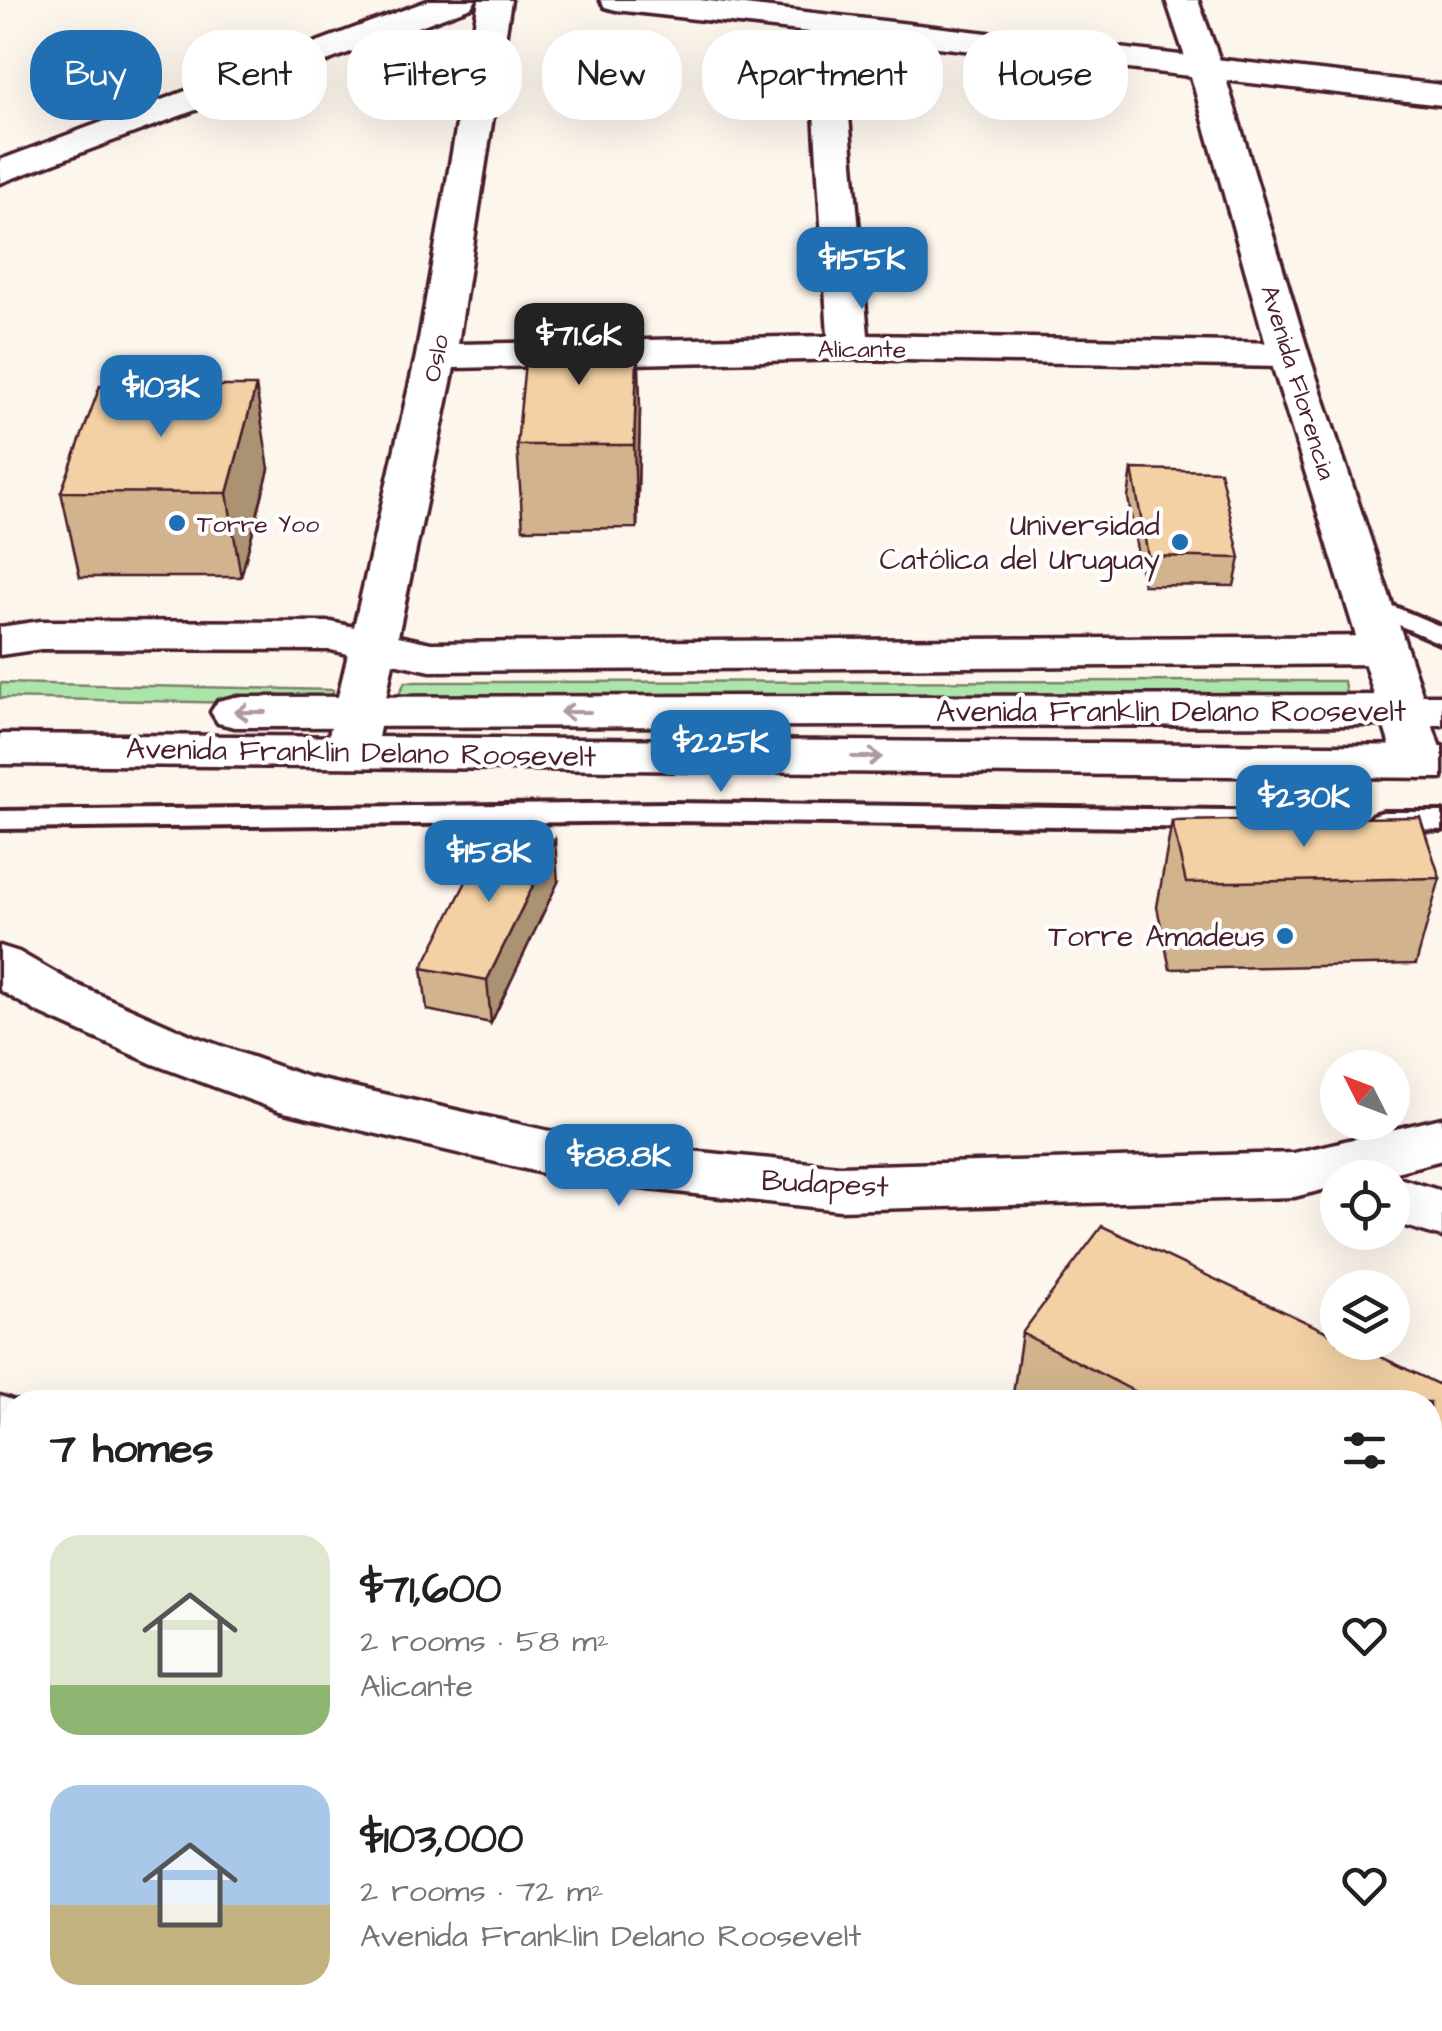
<!DOCTYPE html>
<meta charset="utf-8">
<style>
:root{--surface:#fff;--page:#f6f6f6;--text:#202124;--muted:#757577;--accent:#1f6fb2}
body{margin:0;font-family:"Architects Daughter",sans-serif;background:var(--page);color:var(--text);height:100vh;display:flex;flex-direction:column;font-size:38px;white-space:nowrap}
*{box-sizing:border-box;margin:0}
p{font-size:32px;color:var(--muted)}
.icon{flex:none;width:55px;height:55px;fill:none;stroke:currentColor;stroke-width:2;stroke-linecap:round;stroke-linejoin:round}
.map{position:relative;flex:1;overflow:hidden}
.panel{position:absolute;left:0px;top:1390px;width:1442px;height:642px;display:flex;flex-direction:column;background:var(--surface);border-radius:40px 40px 0 0;box-shadow:0 10px 40px #0002}
.panel>*{flex:none}
.hud{position:absolute;left:30px;top:30px;width:1382px;height:90px;display:flex;gap:20px}
.needle{width:65px;rotate:312deg}
.buttons{position:absolute;left:1320px;top:1050px;display:grid;gap:20px}
.buttons a{display:grid;place-items:center;width:90px;height:90px;border-radius:50%;background:var(--surface);box-shadow:0 10px 40px #0002;font-size:50px}
.price{position:absolute;translate:-50% -85px;padding:0 22px;border-radius:20px;background:var(--accent);color:#fff;font-size:32px;line-height:65px;filter:drop-shadow(0 2px 5px #0008)}
.price::after{content:'';position:absolute;left:50%;top:60px;width:30px;height:22px;margin-left:-15px;background:inherit;clip-path:polygon(0 0,100% 0,50% 100%)}
.price.current{background:#222;color:#fff}
ul{padding:0;list-style:none}
li{display:flex;align-items:center;gap:30px;height:250px;padding:0 50px}
li span{display:grid;place-items:center;flex:none;width:280px;height:200px;border-radius:30px;color:#555}
li>.icon{margin-inline-start:auto}
span .icon{width:120px;height:120px;fill:#fffc;stroke-width:1}
li b{font-size:42px}
h2{display:flex;justify-content:space-between;align-items:center;height:120px;padding:0 50px;font-size:42px}
.chip{padding:0 35px;border-radius:40px;background:var(--surface);box-shadow:0 10px 40px #0002;font-size:35px;line-height:90px}
.chip.current{background:var(--accent);color:#fff}
.map>svg:first-child{display:block}
</style>
<div class="map">
<svg width="1442" height="2031" viewBox="0 0 1442 2031">
<rect width="100%" height="100%" fill="#fdf6ed"/>
<filter id="ink" filterUnits="userSpaceOnUse"><feTurbulence type="fractalNoise" baseFrequency=".01" numOctaves="2"/><feDisplacementMap in="SourceGraphic" scale="20" xChannelSelector="R" yChannelSelector="G"/><feConvolveMatrix kernelMatrix="1 2 1 2 8 2 1 2 1" color-interpolation-filters="sRGB"/></filter>
<g filter="url(#ink)">
<g fill="#ace5a9" stroke="#7b826a" stroke-width="2.5">
<polygon points="1344,681 1347,702 397,698 405,682"/>
<polygon points="0,683 333,690 333,705 0,698"/>
<polygon points="0,1466 12,1474 12,1596 0,1588"/>
<polygon points="0,1789 12,1798 12,1926 0,1917"/>
<polygon points="136,2020 321,2020 336,2031 151,2031"/>
<polygon points="628,2020 866,2020 883,2031 643,2031"/>
</g>
<g fill="none" stroke-linecap="round" stroke-linejoin="round">
<g stroke="#4a1f2b" stroke-width="8">
<g id="service">
<polygon points="1369,596 1442,627 1442,644 1360,608 1357,603"/>
<polygon points="670,803 1312,811 1322,814 1326,820 1322,826 1312,829 670,821 0,829 0,811"/>
<polygon points="1383,812 1442,812 1442,830 1373,827 1369,821 1373,815"/>
<polygon points="0,2007 12,2012 12,2020 22,2020 26,2031 0,2031"/>
</g>
</g>
<g stroke="#4a1f2b" stroke-width="7">
<g id="minor">
<polygon points="430,0 476,0 471,7 0,183 0,160"/>
<polygon points="479,0 511,0 458,344 828,336 809,32 616,10 605,7 600,0 700,0 1442,85 1442,105 842,36 868,335 1289,343 1303,347 1309,355 1303,363 1289,367 849,359 454,368 398,636 431,643 1384,636 1401,640 1407,650 1401,660 1384,664 431,671 393,663 375,752 367,763 350,767 333,763 325,752 348,654 331,650 41,649 0,655 0,627 41,621 331,622 354,627 416,356"/>
<polygon points="0,946 19,952 75,984 193,1036 308,1077 576,1137 670,1149 840,1166 1294,1153 1442,1118 1442,1160 1373,1178 1338,1178 1338,1186 1294,1197 840,1210 576,1181 280,1111 153,1064 37,1012 0,990"/>
<polygon points="1392,1176 1442,1191 1442,1237 1392,1222 1392,1178 1389,1178"/>
<polygon points="0,1396 18,1402 12,1402 12,1458 0,1454"/>
<polygon points="899,2020 990,2020 995,2031 904,2031"/>
</g>
</g>
<g stroke="#4a1f2b" stroke-width="7">
<polygon id="tertiary" points="1166,0 1198,0 1223,69 1309,355 1442,754 1437,773 1420,778 1403,773 1395,762 1269,355 1189,69"/>
</g>
<g stroke="#4a1f2b" stroke-width="7">
<g id="secondary">
<polygon points="1442,695 1442,725 235,727 218,723 211,712 218,701 235,697"/>
<polygon points="0,734 1442,746 1442,778 0,764"/>
<polygon points="0,1614 12,1619 12,1685 0,1681"/>
<polygon points="0,1711 12,1716 12,1786 0,1782"/>
<polygon points="348,2020 437,2020 442,2031 353,2031"/>
<polygon points="498,2020 586,2020 591,2031 503,2031"/>
</g>
</g>
<g stroke="#4a1f2b" stroke-width="8" stroke-dasharray="4 10" stroke-linecap="butt">
<polyline points="0,1857 12,1865"/>
<polyline points="230,2020 245,2031"/>
</g>
<use href="#service" fill="#fff" fill-rule="evenodd"/>
<use href="#minor" fill="#fff" fill-rule="evenodd"/>
<use href="#tertiary" fill="#fff" fill-rule="evenodd"/>
<use href="#secondary" fill="#fff" fill-rule="evenodd"/>
</g>
<g fill="#d1b48d" stroke="#4a1f2b" stroke-width="2.5">
<polygon points="638,330 640,411 637,528 523,529 517,445"/>
<polygon points="269,469 241,577 80,577 61,492"/>
<polygon points="1132,469 1240,558 1234,586 1143,585 1128,498"/>
<polygon points="1172,821 1440,878 1416,964 1170,969 1157,907"/>
<polygon points="558,882 491,1023 427,1010 422,968"/>
<polygon points="1022,1333 1442,1386 1442,1630 1430,1624 1430,1402 1015,1402 1012,1401"/>
<polygon points="1442,1973 1442,2031 1429,2031"/>
</g>
<g fill="#aa9273" stroke="#4a1f2b" stroke-width="2.5">
<polygon points="638,330 640,411 637,528 634,445"/>
<polygon points="256,386 269,469 241,577 227,493"/>
<polygon points="555,840 558,882 491,1023 487,980"/>
</g>
<g fill="#f3d1a4" stroke="#4a1f2b" stroke-width="2.5">
<polygon points="638,330 634,445 517,445 528,331"/>
<polygon points="100,386 256,386 227,493 61,492"/>
<polygon points="1132,469 1220,471 1240,558 1148,556"/>
<polygon points="1420,817 1440,878 1186,883 1172,821"/>
<polygon points="493,829 555,840 487,980 422,968"/>
<polygon points="1102,1226 1338,1337 1338,1342 1350,1342 1442,1386 1442,1551 1430,1545 1430,1402 1155,1402 1022,1333"/>
</g>
<defs><path id="oneway-shaft" d="M-6 0H5M1.5-3L5.5 0L1.5 3" fill="none" stroke-width="1.6" stroke-linecap="round" stroke-linejoin="round" transform="scale(2.5)"/></defs>
<g stroke="#ae9aa0">
<use href="#oneway-shaft" transform="translate(250 712) rotate(-180)"/>
<use href="#oneway-shaft" transform="translate(575 712) rotate(180)"/>
<use href="#oneway-shaft" transform="translate(867 757)"/>
</g>
</g>
<g fill="#1f6fb2" stroke="#fff" stroke-width="4">
<circle cx="177" cy="523" r="10"/>
<circle cx="1180" cy="542" r="10"/>
<circle cx="1285" cy="936" r="10"/>
</g>
<g text-anchor="middle" stroke-width="8" stroke-linejoin="round" paint-order="stroke">
<g font-size="25" fill="#4a1f2b" stroke="#fff">
<text x="862" y="357">Alicante</text>
<text transform="translate(435 358) rotate(-79)" y="9">Oslo</text>
<text transform="translate(1299 382) rotate(73)" y="9">Avenida Florencia</text>
</g>
<g font-size="25" fill="#4a1f2b" stroke="#fff" text-anchor="start">
<text x="197" y="532">Torre Yoo</text>
</g>
<g font-size="30" fill="#4a1f2b" stroke="#fff" text-anchor="end">
<text x="1160" y="535">Universidad<tspan x="1160" dy="34">Católica del Uruguay</tspan></text>
<text x="1265" y="946">Torre Amadeus</text>
</g>
<g font-size="30" fill="#4a1f2b" stroke="#fff">
<text x="1171" y="721">Avenida Franklin Delano Roosevelt</text>
<text transform="translate(361 752) rotate(1)" y="10">Avenida Franklin Delano Roosevelt</text>
<text transform="translate(825 1183) rotate(3)" y="10">Budapest</text>
</g>
</g>
</svg>
<div class="buttons">
<a><svg class="needle" viewBox="-14 -14 28 28"><path d="M0-13l5 13h-10z" fill="#e53935"/><path d="M0 13l5-13h-10z" fill="#757577"/></svg></a>
<a><svg class="icon" aria-label="locate" viewBox="0 0 24 24"><circle cx="12" cy="12" r="6"/><path d="M12 2v4M12 18v4M2 12h4M18 12h4"/></svg></a>
<a><svg class="icon" aria-label="layers" viewBox="0 0 24 24"><path d="M12 4l9 5-9 5-9-5zM3 14l9 5 9-5"/></svg></a>
</div>
<b class="price" style="left:862px;top:312px">$155K</b>
<b class="price current" style="left:579px;top:388px">$71.6K</b>
<b class="price" style="left:161px;top:440px">$103K</b>
<b class="price" style="left:721px;top:795px">$225K</b>
<b class="price" style="left:1304px;top:850px">$230K</b>
<b class="price" style="left:489px;top:905px">$158K</b>
<b class="price" style="left:619px;top:1209px">$88.8K</b>
<div class="hud">
<a class="chip current">Buy</a>
<a class="chip">Rent</a>
<a class="chip">Filters</a>
<a class="chip">New</a>
<a class="chip">Apartment</a>
<a class="chip">House</a>
</div>
<section class="panel">
<h2>7 homes<svg class="icon" aria-label="filters" viewBox="0 0 24 24"><path d="M4 7h16M4 17h16"/><circle cx="9" cy="7" r="2"/><circle cx="15" cy="17" r="2"/></svg></h2>
<ul>
<li><span style="background:linear-gradient(#dfe7d0 75%,#8fb573 0)"><svg class="icon" aria-label="home" viewBox="0 0 24 24"><path d="M3 11l9-7 9 7M6 9v11h12V9"/></svg></span><div><b>$71,600</b><p>2 rooms · 58 m²</p><p>Alicante</p></div><svg class="icon" aria-label="heart" viewBox="0 0 24 24"><path d="M12 20l-8-8c-3-5 5-10 8-4 3-6 11-1 8 4z"/></svg></li>
<li><span style="background:linear-gradient(#a9c7e8 60%,#c2b280 0)"><svg class="icon" aria-label="home" viewBox="0 0 24 24"><path d="M3 11l9-7 9 7M6 9v11h12V9"/></svg></span><div><b>$103,000</b><p>2 rooms · 72 m²</p><p>Avenida Franklin Delano Roosevelt</p></div><svg class="icon" aria-label="heart" viewBox="0 0 24 24"><path d="M12 20l-8-8c-3-5 5-10 8-4 3-6 11-1 8 4z"/></svg></li>
</ul>
</section>
</div>
